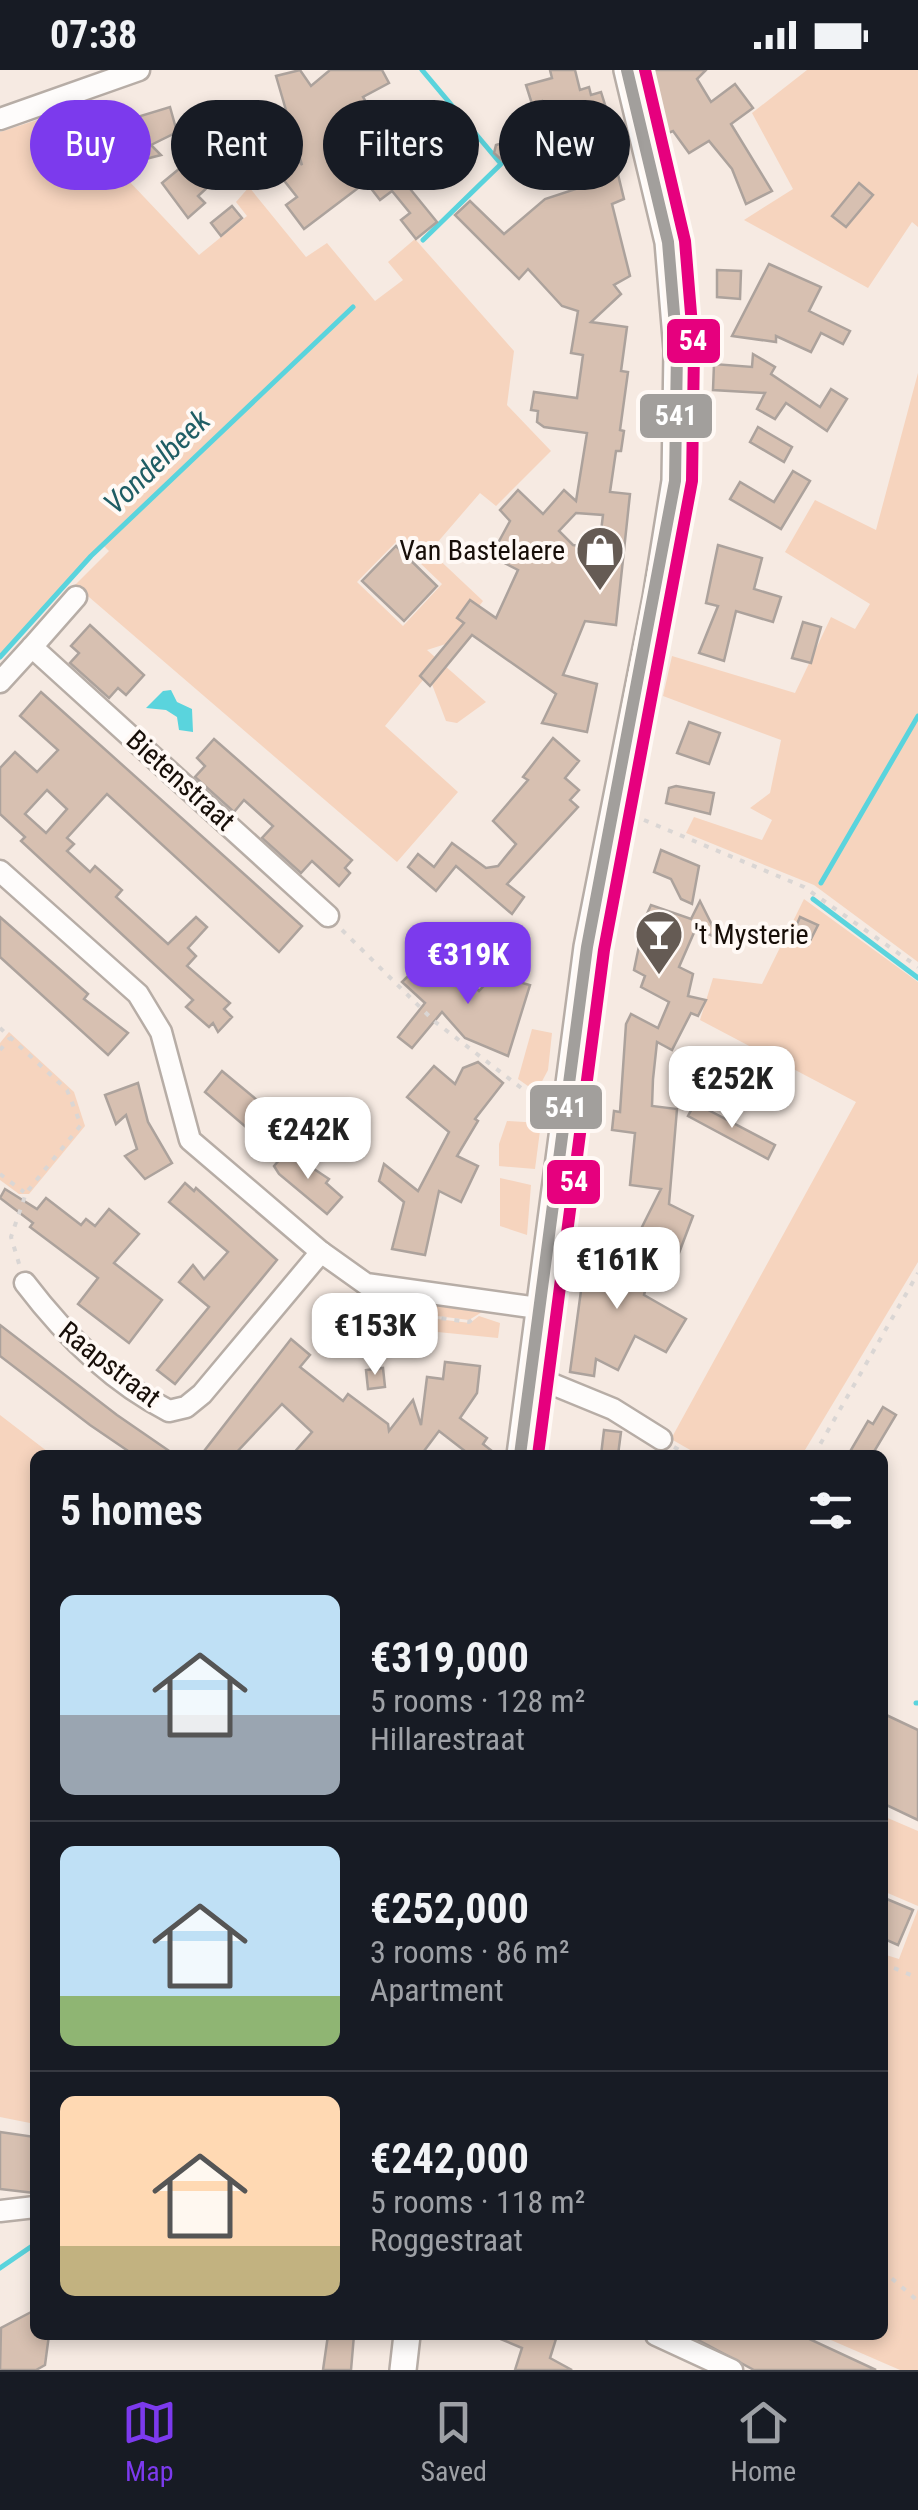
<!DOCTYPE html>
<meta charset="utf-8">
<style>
:root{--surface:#171b24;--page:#242831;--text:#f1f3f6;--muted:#9ea1a6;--line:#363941;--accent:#7c3aed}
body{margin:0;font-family:"Roboto Condensed",sans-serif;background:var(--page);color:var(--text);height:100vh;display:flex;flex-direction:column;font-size:38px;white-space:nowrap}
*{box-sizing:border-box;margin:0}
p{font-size:32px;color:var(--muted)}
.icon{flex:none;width:55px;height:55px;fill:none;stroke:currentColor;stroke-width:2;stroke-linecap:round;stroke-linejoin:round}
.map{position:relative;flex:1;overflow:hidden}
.side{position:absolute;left:30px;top:1380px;width:858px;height:890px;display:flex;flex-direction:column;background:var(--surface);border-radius:15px;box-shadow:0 5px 15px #0003}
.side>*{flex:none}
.guide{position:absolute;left:30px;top:30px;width:860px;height:90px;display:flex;gap:20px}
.price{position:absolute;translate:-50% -85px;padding:0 22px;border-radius:20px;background:#fff;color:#222;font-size:32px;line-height:65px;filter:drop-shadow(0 2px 5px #0008)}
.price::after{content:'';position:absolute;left:50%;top:60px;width:30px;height:22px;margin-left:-15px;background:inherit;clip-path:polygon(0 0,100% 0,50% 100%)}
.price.on{background:var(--accent);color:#fff}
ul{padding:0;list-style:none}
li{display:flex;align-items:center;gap:30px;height:250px;padding:0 30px}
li+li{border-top:2px solid var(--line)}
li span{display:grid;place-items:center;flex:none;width:280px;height:200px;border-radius:15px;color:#555}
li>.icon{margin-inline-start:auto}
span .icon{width:120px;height:120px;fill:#fffc;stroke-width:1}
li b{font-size:42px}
h2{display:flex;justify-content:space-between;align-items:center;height:120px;padding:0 30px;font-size:42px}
.pill{padding:0 35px;border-radius:45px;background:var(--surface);box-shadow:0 5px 15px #0003;font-size:35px;line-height:90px}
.pill.on{background:var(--accent);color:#fff}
.status{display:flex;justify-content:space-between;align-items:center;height:70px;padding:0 50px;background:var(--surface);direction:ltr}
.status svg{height:28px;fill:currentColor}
.menu{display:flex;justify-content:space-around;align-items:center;height:140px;border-top:2px solid var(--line);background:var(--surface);font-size:28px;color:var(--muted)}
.menu a{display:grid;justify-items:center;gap:5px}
.menu .on{color:var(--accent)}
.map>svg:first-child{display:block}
</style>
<div class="status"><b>07:38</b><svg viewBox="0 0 49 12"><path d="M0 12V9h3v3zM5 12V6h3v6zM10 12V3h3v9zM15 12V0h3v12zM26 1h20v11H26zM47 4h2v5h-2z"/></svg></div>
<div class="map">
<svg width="918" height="2300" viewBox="0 0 918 2300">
<rect width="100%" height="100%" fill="#f6eae2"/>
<g fill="#f6d4be" fill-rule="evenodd">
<polygon points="807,0 918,0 918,157 912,152 868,218 744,150 793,119 752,43"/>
<path d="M77,37L109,90L199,185L247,146L236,132L249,117L306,187L327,173L375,231L403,210L388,192L415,169L514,281L507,335L551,381L496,436L480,423L430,481L483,531L452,572L427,580L486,632L457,653L446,651L428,604L385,656L458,722L397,792L75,515L109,481L103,475L0,585V62ZM397,471L442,514L403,556L357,512Z"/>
<polygon points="918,303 918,892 814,815 686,763 694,747 762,770 772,750 750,738 770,723 781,670 663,626 672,586 795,623 831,547 855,559 870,534 785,482 815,430 876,460"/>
<polygon points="804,829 918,912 918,1192 802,1385 699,1385 671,1369 856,1032 700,950 713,908 762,914"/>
<polygon points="532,959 552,963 548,1000 539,1017 528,1016 518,1009"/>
<polygon points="9,962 74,1022 85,1056 29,1124 19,1124 0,1110 0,973"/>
<polygon points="507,1051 541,1053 535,1099 499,1096 499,1074"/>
<polygon points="500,1108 531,1115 527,1165 500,1156"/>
<polygon points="351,1213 482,1242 469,1250 398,1241 349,1216"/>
<polygon points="377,1232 396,1244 470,1253 479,1246 500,1253 498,1268 377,1256"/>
<polygon points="0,1345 52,1385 35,1385 35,2054 0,2047"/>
<polygon points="883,1746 918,1761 918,1836 883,1821"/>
<polygon points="918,1839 918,2300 900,2300 824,2267 882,2265 883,1884 899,1889"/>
</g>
<polygon fill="#5ad4dd" points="171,620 177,632 192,639 193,662 179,660 177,647 166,640 146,638 163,621"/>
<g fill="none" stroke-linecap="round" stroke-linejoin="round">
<g stroke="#5ad4dd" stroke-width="5">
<polyline points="422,0 501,94 423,170"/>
<polyline points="0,587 91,486 353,237"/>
<polyline points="821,813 918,646"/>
<polyline points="813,829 918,908"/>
<polyline points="916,1633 918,1633"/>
<polyline points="0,2198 35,2174"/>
</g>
</g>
<g fill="#d7c0b1" stroke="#aca29c" stroke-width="2.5" fill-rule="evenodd">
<polygon points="300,0 311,16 330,0 382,0 389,13 363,27 377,50 363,61 437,152 416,169 401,150 410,143 392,121 380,130 366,112 304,159 286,135 297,127 271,94 259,103 226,62 257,37 302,95 276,6"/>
<path d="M550,0H575L580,20L589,17L591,25L601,22L621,86L614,88L624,129L612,134L630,206L614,215L621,224L591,252L627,257L621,301L628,302L620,360L624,361L621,381H616L610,422L630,424L616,555L585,551L563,605L597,614L587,662L542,653L556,624L472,565L430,616L420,606L464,553L457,548L470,530L496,548L518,500L491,486L510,451L500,440L518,420L543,444L564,420L576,431L587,363L544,357L537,352L538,341L531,340L534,322L577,328L583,285L571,283L578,241L562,236L528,199L519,209L455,145L470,131L504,164L545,129L585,116L568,62L552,66L542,31L532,34L526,15L552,8ZM576,443L603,445L599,478L573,475L559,461Z"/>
<polygon points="646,0 706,0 697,9 711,32 735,14 753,38 731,54 772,121 746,134 732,99 709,71 689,83 673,61 663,65"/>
<polygon points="170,37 177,62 151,75 161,85 138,91 124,51"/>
<polygon points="429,39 447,62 421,84 403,60"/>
<polygon points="509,71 511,78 524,74 530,97 518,100 519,106 494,83 496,75"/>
<polygon points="191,89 211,114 198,126 205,133 188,148 162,113"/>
<polygon points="859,113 873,125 846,157 832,146"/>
<polygon points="232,136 242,148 221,166 211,153"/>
<polygon points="769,194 821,217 809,241 850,261 843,274 821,263 811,282 776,266 776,272 732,266"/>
<polygon points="717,200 741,201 740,229 717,227"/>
<polygon points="753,284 775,297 771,304 820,337 831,319 847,329 827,361 786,333 775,349 757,339 765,323 713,320 714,294 752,297"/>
<polygon points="758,357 792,377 784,392 750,372"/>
<polygon points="793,401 810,411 781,459 730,429 740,412 774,432"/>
<polygon points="718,475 762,488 754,519 781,527 773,552 736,541 724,591 699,583 718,536 706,533"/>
<polygon points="396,476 437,516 404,551 362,511"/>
<polygon points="803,552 821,557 811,593 792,588"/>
<polygon points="90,555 144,605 126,625 118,618 109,628 70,593 79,583 71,576"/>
<path d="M41,622L302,856L279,882L107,724L67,768L74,774L67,781L90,802L95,796L122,820L116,827L168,874L196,847L207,857L188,878L196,886L187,896L230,933L224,939L232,947L218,962L213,953L209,957L186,937L193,930L21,771L25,767L0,744V698L15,682L37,702L58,680L20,646ZM47,720L67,739L46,763L25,744Z"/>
<polygon points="689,652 720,663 709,694 677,683"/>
<polygon points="553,668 579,691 565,708 579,720 570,730 578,737 507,814 524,827 512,844 456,796 436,821 408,797 418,784 434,797 452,773 486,798 498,796 516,774 493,751 528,710 523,707"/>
<polygon points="214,669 352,790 345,798 350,803 339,816 312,791 301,803 262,768 273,756 244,730 234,742 195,707 205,696 197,688"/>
<polygon points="676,716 714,723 710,744 666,733 669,718"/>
<polygon points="661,780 699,796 692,834 681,829 671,809 654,802"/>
<polygon points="700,831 719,869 696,858 679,897 693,904 688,926 706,930 698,946 691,943 672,980 657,972 653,1009 652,1036 677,1039 669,1134 693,1146 679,1183 639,1163 661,1119 630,1115 635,1063 612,1060 614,1041 620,1042 626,954 631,944 658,958 669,932 641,917 645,906 634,900 639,876 663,888 675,858 646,846 651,835 691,849"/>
<polygon points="0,847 88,924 84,929 128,963 108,985 0,887"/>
<polygon points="800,847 818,855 808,875 791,868"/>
<polygon points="442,889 479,921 500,898 515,911 530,915 508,986 465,968 442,942 412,978 398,967 425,933 402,912 414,900 424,909"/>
<polygon points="478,992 503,1013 475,1049 478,1051 457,1086 478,1096 461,1132 439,1121 425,1185 392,1179 404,1132 379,1111 384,1094 418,1121 449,1062 407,1027 434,996 455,1014 463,998"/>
<polygon points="222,1001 263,1035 260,1038 276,1052 261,1070 205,1022"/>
<polygon points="138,1013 148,1052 172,1093 145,1109 125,1086 137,1079 126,1045 116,1054 105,1025"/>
<polygon points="695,1033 775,1075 768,1089 688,1046"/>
<polygon points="287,1081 329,1109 326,1113 342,1127 327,1144 279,1104 274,1096"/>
<polygon points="185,1113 194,1121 196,1118 277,1190 175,1314 157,1300 209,1237 179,1212 193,1195 204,1209 228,1182 169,1132"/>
<polygon points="5,1119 37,1139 46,1128 81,1155 86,1149 95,1156 109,1139 139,1164 114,1193 162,1230 129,1273 78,1234 98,1208 30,1157 33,1153 0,1128"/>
<polygon points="588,1169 651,1200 644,1225 686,1249 666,1282 635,1266 618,1300 596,1289 594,1306 570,1302"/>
<polygon points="326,1228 361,1244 352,1267 317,1253"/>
<polygon points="0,1255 117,1345 175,1385 134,1385 90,1355 0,1286"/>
<polygon points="291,1269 310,1285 300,1297 343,1331 348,1324 388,1354 389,1361 413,1330 421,1355 427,1307 443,1309 445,1292 480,1296 477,1323 460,1348 487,1368 483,1374 497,1385 470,1385 439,1361 421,1385 292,1385 312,1362 282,1334 234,1385 201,1385"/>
<polygon points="383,1298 385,1317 368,1319 366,1300"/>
<polygon points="883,1337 896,1345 872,1385 848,1385 868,1351 873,1354"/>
<polygon points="604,1360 621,1362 618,1385 601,1385"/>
<polygon points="882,1643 918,1660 918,1750 882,1733"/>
<polygon points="882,1827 913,1840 898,1875 882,1868"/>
<polygon points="0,2062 35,2067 35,2123 0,2119"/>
<polygon points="35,2240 35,2265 49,2265 45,2295 36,2300 0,2300 1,2258"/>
<polygon points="328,2265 354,2265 351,2300 323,2300"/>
<polygon points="491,2265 556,2269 550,2288 572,2300 515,2300 522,2278"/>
<polygon points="689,2265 801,2265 876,2300 754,2300"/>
</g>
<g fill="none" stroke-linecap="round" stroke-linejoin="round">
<g stroke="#b7ada6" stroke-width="25">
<g id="minor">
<polyline points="0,49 139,0"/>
<polyline points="32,577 76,527"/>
<polyline points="0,612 32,577 328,846"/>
<polyline points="0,801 138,924 161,962 190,1070 321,1182 366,1214 538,1238"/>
<path d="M25,1213C63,1263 112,1312 169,1341L186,1337L202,1324L321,1182"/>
<polyline points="530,1305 613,1339 661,1369"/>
<polyline points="0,2141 35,2137"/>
<polyline points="656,2265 732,2300"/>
</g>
</g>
<g stroke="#b7ada6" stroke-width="30">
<g id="major">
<polyline points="520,1385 587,877 656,528 675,411 677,280 668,172 627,0"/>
<polyline points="403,2300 407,2265"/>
</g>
</g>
<g stroke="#dad6d4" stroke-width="4" stroke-dasharray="5 8" stroke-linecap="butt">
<polyline points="632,745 804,817 918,897"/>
<polyline points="342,860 434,951 546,1037"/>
<polyline points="0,958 67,1020 81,1055 26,1123 11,1167 20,1197"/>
<polyline points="0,980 10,968"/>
<polyline points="0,1104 24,1122"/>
<polyline points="392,1237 397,1242 469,1252 474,1248"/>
<polyline points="674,1377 688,1385"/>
<polyline points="814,1385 918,1203"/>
<polyline points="882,1893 918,1908"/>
<polyline points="882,2200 918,2231"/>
</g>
<use href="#minor" stroke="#fefcfb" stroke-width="20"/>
<use href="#major" stroke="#fefcfb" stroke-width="25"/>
<g stroke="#fff9f5" stroke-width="20">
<polyline id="bus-1" points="520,1385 587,877 675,411 677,280 668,172 627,0"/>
</g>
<g stroke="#fff9f5" stroke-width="20">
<polyline id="bus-2" points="538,1385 604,880 692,411 694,280 685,171 645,0"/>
</g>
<use href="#bus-1" stroke="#a29f9c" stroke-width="12"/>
<use href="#bus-2" stroke="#e6007e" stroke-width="12"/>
</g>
<defs>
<g id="shop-pin" transform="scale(2.5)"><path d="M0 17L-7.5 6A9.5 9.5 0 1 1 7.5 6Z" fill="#655b54" stroke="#fff9f5"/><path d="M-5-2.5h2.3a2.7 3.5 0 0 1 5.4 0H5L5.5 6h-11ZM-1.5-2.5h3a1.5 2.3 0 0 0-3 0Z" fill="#fff"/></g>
<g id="bar-pin" transform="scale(2.5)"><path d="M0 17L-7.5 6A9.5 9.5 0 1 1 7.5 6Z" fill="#655b54" stroke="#fff9f5"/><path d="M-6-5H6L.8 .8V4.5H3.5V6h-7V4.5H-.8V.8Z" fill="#fff"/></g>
</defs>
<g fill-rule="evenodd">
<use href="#shop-pin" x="600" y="480"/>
<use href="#bar-pin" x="659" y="864"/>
</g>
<g text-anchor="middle" stroke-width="8" stroke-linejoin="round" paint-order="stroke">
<g font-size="28" fill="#170e08" stroke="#fff9f5" text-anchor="end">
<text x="565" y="490">Van Bastelaere</text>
<text x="694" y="874" text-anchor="start">'t Mysterie</text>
</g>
<g font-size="28" fill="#170e08" stroke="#fff9f5">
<text transform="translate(181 710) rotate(42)" y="10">Bietenstraat</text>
<text transform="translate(110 1294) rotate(38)" y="10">Raapstraat</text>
</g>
<g font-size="30" font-style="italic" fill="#1f5d64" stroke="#fff9f5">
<text transform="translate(157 392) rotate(-44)" y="10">Vondelbeek</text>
</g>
</g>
<g stroke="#fff9f5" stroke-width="4">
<rect x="665" y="247" width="57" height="48" rx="10" fill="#e6007e"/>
<rect x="638" y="322" width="76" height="48" rx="10" fill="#a29f9c"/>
<rect x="528" y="1013" width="76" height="48" rx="10" fill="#a29f9c"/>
<rect x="545" y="1088" width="57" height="48" rx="10" fill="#e6007e"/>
</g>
<g font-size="28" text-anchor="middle" font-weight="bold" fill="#fff">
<text x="693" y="280">54</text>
<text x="676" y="355">541</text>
<text x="566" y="1047">541</text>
<text x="574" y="1121">54</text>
</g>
</svg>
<b class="price on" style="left:468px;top:937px">€319K</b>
<b class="price" style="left:732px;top:1061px">€252K</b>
<b class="price" style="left:308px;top:1112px">€242K</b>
<b class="price" style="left:617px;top:1242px">€161K</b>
<b class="price" style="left:375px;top:1308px">€153K</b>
<div class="guide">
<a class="pill on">Buy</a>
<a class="pill">Rent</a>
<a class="pill">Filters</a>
<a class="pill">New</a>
</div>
<section class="side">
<h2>5 homes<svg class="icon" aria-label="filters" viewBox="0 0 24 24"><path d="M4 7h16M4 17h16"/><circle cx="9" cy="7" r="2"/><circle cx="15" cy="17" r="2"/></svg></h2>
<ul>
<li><span style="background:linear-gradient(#bfe0f5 60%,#9aa5b1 0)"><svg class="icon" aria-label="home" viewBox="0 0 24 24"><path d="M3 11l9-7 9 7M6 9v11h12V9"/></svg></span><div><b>€319,000</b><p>5 rooms · 128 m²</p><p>Hillarestraat</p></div></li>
<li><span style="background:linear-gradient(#bfe0f5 75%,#8fb573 0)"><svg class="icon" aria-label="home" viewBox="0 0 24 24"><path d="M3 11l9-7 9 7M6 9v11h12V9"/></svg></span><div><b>€252,000</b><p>3 rooms · 86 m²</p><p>Apartment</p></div></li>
<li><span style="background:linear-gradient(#ffd9b3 75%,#c2b280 0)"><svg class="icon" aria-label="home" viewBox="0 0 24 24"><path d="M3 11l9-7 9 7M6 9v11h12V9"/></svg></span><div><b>€242,000</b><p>5 rooms · 118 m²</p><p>Roggestraat</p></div></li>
</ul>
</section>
</div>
<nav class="menu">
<a class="on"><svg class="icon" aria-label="map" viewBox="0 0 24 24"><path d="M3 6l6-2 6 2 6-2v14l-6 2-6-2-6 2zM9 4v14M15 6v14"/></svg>Map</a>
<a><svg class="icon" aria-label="saved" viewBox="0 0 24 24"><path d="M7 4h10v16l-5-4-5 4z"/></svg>Saved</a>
<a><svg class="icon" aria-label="home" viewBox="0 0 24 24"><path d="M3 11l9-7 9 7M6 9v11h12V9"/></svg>Home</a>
</nav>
